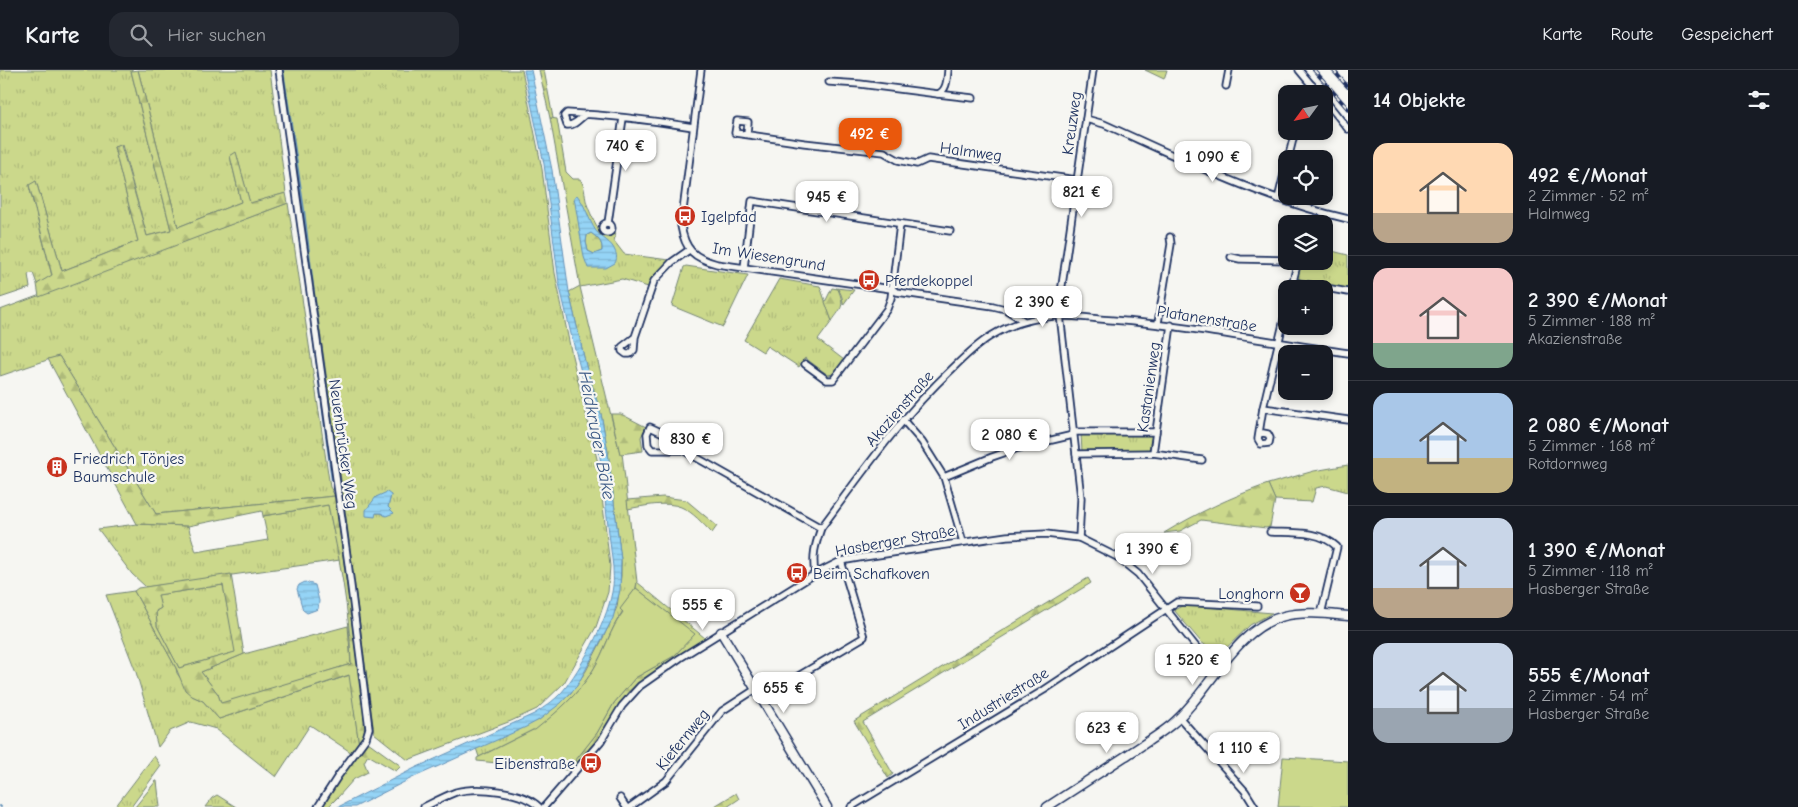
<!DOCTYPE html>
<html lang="de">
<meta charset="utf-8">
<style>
:root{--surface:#171b24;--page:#242831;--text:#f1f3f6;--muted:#9ea1a6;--line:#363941;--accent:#ea580c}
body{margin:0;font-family:"Comic Neue",sans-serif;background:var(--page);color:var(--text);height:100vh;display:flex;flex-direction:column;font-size:19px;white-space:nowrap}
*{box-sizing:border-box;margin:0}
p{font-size:16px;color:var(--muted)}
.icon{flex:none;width:28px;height:28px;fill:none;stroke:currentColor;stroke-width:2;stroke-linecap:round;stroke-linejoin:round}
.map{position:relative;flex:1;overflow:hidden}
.details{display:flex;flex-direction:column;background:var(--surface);width:450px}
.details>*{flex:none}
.needle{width:32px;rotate:237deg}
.buttons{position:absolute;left:1278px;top:15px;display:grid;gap:10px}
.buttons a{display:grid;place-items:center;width:55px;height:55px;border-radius:10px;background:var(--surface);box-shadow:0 2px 8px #0003;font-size:25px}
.price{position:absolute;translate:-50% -42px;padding:0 11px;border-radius:10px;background:#fff;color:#222;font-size:16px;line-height:32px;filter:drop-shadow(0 1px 2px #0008)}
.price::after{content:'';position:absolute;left:50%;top:30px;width:15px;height:11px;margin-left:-8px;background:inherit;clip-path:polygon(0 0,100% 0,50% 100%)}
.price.active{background:var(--accent);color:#fff}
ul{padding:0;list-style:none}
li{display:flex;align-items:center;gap:15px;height:125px;padding:0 25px}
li+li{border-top:1px solid var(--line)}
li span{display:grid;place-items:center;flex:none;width:140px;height:100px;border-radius:15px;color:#555}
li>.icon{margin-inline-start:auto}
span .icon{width:60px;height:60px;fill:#fffc;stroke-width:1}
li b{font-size:21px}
h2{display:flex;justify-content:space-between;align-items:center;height:60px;padding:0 25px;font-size:21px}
header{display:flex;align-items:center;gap:30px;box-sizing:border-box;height:70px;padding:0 25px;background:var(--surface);border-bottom:1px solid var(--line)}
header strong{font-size:24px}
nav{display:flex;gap:28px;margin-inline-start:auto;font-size:18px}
.search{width:350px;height:45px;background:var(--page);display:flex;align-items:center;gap:12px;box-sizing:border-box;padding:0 18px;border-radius:15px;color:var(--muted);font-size:19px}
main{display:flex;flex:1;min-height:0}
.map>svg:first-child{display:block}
</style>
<header>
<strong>Karte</strong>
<div class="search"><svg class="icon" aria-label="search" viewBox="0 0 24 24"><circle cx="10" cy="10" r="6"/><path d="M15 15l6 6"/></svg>Hier suchen</div>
<nav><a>Karte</a><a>Route</a><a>Gespeichert</a></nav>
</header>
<main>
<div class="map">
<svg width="1348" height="737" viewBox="0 0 1348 737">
<defs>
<pattern id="grass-tufts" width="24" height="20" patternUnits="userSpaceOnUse" patternTransform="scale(1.25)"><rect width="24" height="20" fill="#cbd88b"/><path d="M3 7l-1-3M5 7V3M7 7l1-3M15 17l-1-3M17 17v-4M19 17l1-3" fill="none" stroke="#aeba7a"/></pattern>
<pattern id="forest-firs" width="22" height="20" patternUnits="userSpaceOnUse" patternTransform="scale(1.25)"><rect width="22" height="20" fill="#cbd88b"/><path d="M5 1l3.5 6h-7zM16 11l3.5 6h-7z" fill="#aeba7a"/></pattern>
<pattern id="water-rules" width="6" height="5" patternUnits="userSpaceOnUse" patternTransform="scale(1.25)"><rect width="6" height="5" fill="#95d4f6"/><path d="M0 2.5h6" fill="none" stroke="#80b6d5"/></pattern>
</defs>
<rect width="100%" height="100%" fill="#f6f6f2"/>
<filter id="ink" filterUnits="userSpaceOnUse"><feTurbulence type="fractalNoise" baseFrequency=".02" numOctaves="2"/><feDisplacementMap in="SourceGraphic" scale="10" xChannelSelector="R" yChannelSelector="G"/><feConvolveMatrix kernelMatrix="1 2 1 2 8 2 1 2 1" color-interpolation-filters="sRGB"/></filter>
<g filter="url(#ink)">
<g fill="url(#grass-tufts)" stroke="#738474" fill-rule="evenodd">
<polygon points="0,0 132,0 131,1 171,160 147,166 122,75 114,77 138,171 62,201 36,111 29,116 52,206 37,214 33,203 28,204 30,218 0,228"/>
<polygon points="138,0 270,0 286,123 250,134 236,83 230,86 241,132 178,157"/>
<path d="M283,0H522L542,99L555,203L572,286L598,393L610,496L608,522L596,557L564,613L537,639L511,651L408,690L374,663L343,424ZM384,425H391L388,437L394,443H376V427Z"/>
<polygon points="1145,0 1167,0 1164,9"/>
<path d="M550,48L557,49L566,102L573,109H580C586,117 584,128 588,137C590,143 600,164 604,166C608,167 612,165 616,163L614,171L624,184L669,190L651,208L648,217L622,209L580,217L620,383H622L637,512L636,518L621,539L623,541C610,559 605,581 593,600C578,625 557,642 535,661L533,660L479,687L476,678L539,650L570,624L586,601L604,566L617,537L621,506V490L608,382L601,344L586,296L569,222L580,216Z"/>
<polygon points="288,133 330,417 335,426 156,444 59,286 0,306 0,240"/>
<polygon points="1324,179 1348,185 1348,220 1297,210 1301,191 1324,191"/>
<polygon points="686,196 748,205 723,257 672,236 684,197"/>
<polygon points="779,209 820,216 832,251 818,270 844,290 833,304 828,305 805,288 799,297 767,276 763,282 744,270"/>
<path d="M836,218L854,220L843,235C843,229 841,221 836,218Z"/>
<polygon points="1081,364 1152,365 1149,380 1082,383"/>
<polygon points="1348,395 1348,422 1326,416 1316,418 1312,432 1275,430 1268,414 1314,401"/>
<polygon points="328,435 340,490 146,517 132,504 98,459 137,454 188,456 196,482 268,470 263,446"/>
<polygon points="223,515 236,582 179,598 157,556 156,541 161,538 157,525"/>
<polygon points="134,521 176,598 177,603 192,626 203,631 219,649 350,605 359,675 352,683 310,655 276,707 216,659 191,652 170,661 158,677 136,602 106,525"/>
<polygon points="1184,535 1272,543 1250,555 1219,585 1201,572 1174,540"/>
<polygon points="348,556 351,594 222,634 221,633 218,624 201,602 244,584"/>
<polygon points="154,686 161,696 131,737 115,737"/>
<polygon points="156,711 157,711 160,737 135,737"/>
<polygon points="217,725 236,737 205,737 212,728"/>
</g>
<g fill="url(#forest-firs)" stroke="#738474" fill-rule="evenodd">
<polygon points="138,0 178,157 241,132 230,86 236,82 250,133 286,123 288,133 39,227 37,214 52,205 29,115 36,111 62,201 138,171 114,77 121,75 147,166 171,160 131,1"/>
<polygon points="539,0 544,0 553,48 550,48"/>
<path d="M591,163C598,168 603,172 602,181L594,184L588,181L586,172L587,165Z"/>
<path d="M832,218L838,219C845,236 842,237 832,251L825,232Z"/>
<path d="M59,286L156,444L335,426L365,650L364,666L359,675L349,605L219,649L203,631L192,626L185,620L176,598L134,521L138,518L231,504L244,584L201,602L218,624L221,633L351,594C350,541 339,487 328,435L263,446L262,441L188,456L137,454L48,289ZM223,515L235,582L179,598L157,556L156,541L161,538L158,525Z"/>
<polygon points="611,344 621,344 646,357 641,367 643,381 620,384"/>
<path d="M1268,414L1275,430L1270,457L1266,458L1201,450L1180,461L1164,463C1197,443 1231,427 1268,414Z"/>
<path d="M663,427L686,430L717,456L712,463C703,454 693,442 681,437C667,431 643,436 628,439L627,430Z"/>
<polygon points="1088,508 1091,513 863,652 893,704 888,708 854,651"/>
<polygon points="637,512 705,568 637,614 628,622 600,666 575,696 571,696 597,663 614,633 635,608 674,586 694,564 636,518"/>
<polygon points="368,672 401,696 396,701 368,685 364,692 368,702 354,709 338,727 328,737 321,737 359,680"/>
<polygon points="736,723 739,729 727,737 713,737"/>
</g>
<g fill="#cbd88b" stroke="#738474">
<path d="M636,518L695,564L674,586L635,608L614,633L597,663L568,700L477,691V688L533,660H535C557,642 578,625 593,600C605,581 610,559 623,542L620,539Z"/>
<polygon points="1283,687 1348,691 1348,737 1278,737"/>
</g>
<g fill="url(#water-rules)" stroke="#6492b9" fill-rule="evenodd">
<path d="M524,0H531L552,100L569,222L586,296L601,344L608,382L621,490L620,520L613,548L577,616L561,633L539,650L526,657L412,708L355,737H338L415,698L534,644C545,637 558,628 566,617C585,591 609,548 613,516C614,510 613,503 613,497L597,362L571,264L559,213L544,94Z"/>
<path d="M577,125C586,136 588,149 596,161C601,168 612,172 615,181C617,185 617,189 615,193L606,198H588L584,187L574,127ZM591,163C598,168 603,172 602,181L594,184L588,181L586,172L587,165Z"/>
<polygon points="387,422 391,425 388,437 394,443 386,446 381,443 376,443 375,447 366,446 366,440 376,427"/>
<polygon points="305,512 315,515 319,531 318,539 307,543 303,540 297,519 299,515"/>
</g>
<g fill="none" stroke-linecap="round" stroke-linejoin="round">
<g stroke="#6492b9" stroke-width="2">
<polyline points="283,0 304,140 315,232 339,406"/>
<polyline points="303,188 332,411"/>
<polyline points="0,736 1,737"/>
</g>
<g stroke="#1b2f5e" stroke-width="9">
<g id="street">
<polyline points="279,0 348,493 369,658 366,668 338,706 318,737"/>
<path d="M701,0L681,156C685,180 694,188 717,194L891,219L897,222L993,236L1005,239L1024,251"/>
<polyline points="1299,0 1319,24"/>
<path d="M829,12L860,14L938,24C947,20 947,10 948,0"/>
<polyline points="1226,16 1229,0"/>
<polyline points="938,24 973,28"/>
<polyline points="1305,24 1312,15"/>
<polyline points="1324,29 1348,59"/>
<path d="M586,44C580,48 575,56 567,55L564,46L567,43C609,45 651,50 693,57"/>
<path d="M1086,49L1104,54C1184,90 1262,129 1348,149"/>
<polyline points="747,64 748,52 737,51 735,63 804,73 884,82 898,90 917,94 928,89 1077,110"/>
<polyline points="1288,89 1295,61"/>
<polyline points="1278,129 1286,96"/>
<circle cx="607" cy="158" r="5"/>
<polyline points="608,153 623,48"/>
<polyline points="1231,187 1240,189 1286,190"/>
<polyline points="744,198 752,131 950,161"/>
<polyline points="1293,212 1348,222"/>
<polyline points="1291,219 1298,191"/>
<polyline points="1158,253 1171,174 1170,167"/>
<polyline points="635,267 634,280 630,284 626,284 622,281 622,277 635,267 654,211 672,192 689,180"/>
<polyline points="805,294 827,310 833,310 887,239 891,228 900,154"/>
<polyline points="1263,338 1348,350"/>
<polyline points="903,350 922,372 944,407 963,472"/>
<polyline points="1073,362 1156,362"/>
<polyline points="1260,364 1263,363 1268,364 1270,368 1269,373 1261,374 1258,369 1263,338 1286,241"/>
<polyline points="683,380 663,363 650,357 647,364 648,375 652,380 683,380 821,458"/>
<polyline points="1153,383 1171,255"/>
<polyline points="1076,384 1153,383 1202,390"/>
<polyline points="944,407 992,387 1018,378 1073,365"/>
<path d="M1270,462C1292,463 1320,460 1337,477L1321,544"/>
<polyline points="1079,468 1081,428 1059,236 1093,0"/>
<path d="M815,504C812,485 815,476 821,458C862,403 901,347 951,300C963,288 976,275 991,266C1010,254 1033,248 1055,246C1074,245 1094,249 1112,250C1191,256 1269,272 1348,283"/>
<polyline points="761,628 864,567 841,491"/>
<polyline points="1179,647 1245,721 1255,737"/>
<polyline points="620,728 626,737"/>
<path d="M424,737C434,732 445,726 456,722C478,716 523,721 539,737"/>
<polyline points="544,737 601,671 622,636 640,616 680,588 815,504 841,491 864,487 1007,466 1046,464 1079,468 1117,487 1138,504 1197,578 1221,598"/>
<polyline points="630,737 666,711 722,641 756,619"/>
<polyline points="851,737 1044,620 1177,532 1257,536"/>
</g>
</g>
<g stroke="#1b2f5e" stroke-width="11">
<g id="secondary">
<polyline points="721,562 827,737"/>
<path d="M1047,737C1073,720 1098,704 1124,687C1139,677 1156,667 1171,655C1210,623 1233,559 1284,546C1304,541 1327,544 1348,546"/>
</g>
</g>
<use href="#street" stroke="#f6f6f2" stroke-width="5.5"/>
<use href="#secondary" stroke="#f6f6f2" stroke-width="8"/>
<g stroke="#1b2f5e" stroke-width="4">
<g id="rail">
<polyline points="1314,0 1348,39"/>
<polyline points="1333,0 1348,17"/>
</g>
</g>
<use href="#rail" stroke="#f6f6f2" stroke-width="2" stroke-dasharray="5.5" stroke-linecap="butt"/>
</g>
</g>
<defs>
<g id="bus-disc" transform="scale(1.125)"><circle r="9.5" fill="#c8321e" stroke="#f6f6f2"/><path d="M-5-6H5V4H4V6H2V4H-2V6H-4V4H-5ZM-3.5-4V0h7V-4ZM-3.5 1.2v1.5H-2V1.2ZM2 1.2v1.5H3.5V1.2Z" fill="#fff"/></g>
<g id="building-disc" transform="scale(1.125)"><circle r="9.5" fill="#c8321e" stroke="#f6f6f2"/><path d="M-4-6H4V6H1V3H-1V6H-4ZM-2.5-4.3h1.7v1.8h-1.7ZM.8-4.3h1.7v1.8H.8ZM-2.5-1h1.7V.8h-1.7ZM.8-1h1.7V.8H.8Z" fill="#fff"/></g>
<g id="bar-disc" transform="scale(1.125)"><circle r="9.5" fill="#c8321e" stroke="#f6f6f2"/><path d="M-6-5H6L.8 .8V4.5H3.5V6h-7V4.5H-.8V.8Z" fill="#fff"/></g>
</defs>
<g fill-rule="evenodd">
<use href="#bus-disc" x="685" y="146"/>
<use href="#bus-disc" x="869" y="210"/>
<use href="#building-disc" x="57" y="397"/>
<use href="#bus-disc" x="797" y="503"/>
<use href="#bar-disc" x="1300" y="523"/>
<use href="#bus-disc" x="591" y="693"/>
</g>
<g text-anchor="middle" stroke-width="4.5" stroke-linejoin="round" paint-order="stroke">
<g font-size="16" fill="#1b2f5e" stroke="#f6f6f2">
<text transform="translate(1071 53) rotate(-82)" y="6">Kreuzweg</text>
<text transform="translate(971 81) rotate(8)" y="6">Halmweg</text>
<text transform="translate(769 186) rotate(9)" y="6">Im Wiesengrund</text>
<text transform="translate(1207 248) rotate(9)" y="6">Platanenstraße</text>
<text transform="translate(1148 317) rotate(-82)" y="6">Kastanienweg</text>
<text transform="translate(899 338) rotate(-49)" y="6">Akazienstraße</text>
<text transform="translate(344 374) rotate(82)" y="6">Neuenbrücker Weg</text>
<text transform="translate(895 470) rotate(-10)" y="6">Hasberger Straße</text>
<text transform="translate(1003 628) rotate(-32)" y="6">Industriestraße</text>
<text transform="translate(682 669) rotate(-51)" y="6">Kiefernweg</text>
</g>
<g font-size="16" fill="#1b2f5e" stroke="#f6f6f2" text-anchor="start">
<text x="701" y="152">Igelpfad</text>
<text x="885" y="216">Pferdekoppel</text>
<text x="73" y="394">Friedrich Tönjes<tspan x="73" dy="18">Baumschule</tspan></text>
<text x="813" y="509">Beim Schafkoven</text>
<text x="1284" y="529" text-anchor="end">Longhorn</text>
<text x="575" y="699" text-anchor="end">Eibenstraße</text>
</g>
<g font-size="18" font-style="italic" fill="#3a5884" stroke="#f6f6f2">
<text transform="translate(597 365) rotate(79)" y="6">Heidkruger Bäke</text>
</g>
</g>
</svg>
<div class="buttons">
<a><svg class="needle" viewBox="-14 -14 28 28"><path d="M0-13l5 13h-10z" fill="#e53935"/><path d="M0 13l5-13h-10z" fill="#9ea1a6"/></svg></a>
<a><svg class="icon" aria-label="locate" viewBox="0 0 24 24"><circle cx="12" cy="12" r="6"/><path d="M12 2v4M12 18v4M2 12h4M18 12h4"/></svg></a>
<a><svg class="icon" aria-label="layers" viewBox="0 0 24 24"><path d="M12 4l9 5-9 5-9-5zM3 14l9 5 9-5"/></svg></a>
<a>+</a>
<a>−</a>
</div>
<b class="price active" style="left:870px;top:90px">492 €</b>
<b class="price" style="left:626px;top:102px">740 €</b>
<b class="price" style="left:1213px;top:113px">1 090 €</b>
<b class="price" style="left:1082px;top:148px">821 €</b>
<b class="price" style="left:827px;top:153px">945 €</b>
<b class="price" style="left:1043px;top:258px">2 390 €</b>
<b class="price" style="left:1010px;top:391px">2 080 €</b>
<b class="price" style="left:691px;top:395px">830 €</b>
<b class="price" style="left:1153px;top:505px">1 390 €</b>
<b class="price" style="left:703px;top:561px">555 €</b>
<b class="price" style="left:1193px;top:616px">1 520 €</b>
<b class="price" style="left:784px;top:644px">655 €</b>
<b class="price" style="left:1107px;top:684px">623 €</b>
<b class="price" style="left:1244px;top:704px">1 110 €</b>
</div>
<section class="details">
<h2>14 Objekte<svg class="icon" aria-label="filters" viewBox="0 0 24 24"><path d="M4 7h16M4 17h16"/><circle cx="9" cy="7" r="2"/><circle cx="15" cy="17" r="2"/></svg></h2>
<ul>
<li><span style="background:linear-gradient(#ffd9b3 70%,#b9a48a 0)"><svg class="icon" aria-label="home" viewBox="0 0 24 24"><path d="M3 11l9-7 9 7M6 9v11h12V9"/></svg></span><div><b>492 €/Monat</b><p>2 Zimmer · 52 m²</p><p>Halmweg</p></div></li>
<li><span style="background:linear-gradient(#f6c9c9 75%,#7fa58c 0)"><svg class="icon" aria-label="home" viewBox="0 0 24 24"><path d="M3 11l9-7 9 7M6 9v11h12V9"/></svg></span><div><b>2 390 €/Monat</b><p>5 Zimmer · 188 m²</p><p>Akazienstraße</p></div></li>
<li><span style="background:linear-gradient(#a9c7e8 65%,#c2b280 0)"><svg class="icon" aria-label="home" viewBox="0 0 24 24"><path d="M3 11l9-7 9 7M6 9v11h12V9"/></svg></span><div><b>2 080 €/Monat</b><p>5 Zimmer · 168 m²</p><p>Rotdornweg</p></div></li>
<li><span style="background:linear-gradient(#c9d6e8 70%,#b9a48a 0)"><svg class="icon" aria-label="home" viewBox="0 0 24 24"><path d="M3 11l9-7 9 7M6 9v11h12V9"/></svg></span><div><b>1 390 €/Monat</b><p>5 Zimmer · 118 m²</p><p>Hasberger Straße</p></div></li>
<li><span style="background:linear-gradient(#c9d6e8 65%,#9aa5b1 0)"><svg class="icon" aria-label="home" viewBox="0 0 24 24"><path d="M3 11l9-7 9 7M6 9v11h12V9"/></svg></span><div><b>555 €/Monat</b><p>2 Zimmer · 54 m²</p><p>Hasberger Straße</p></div></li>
</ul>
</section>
</main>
